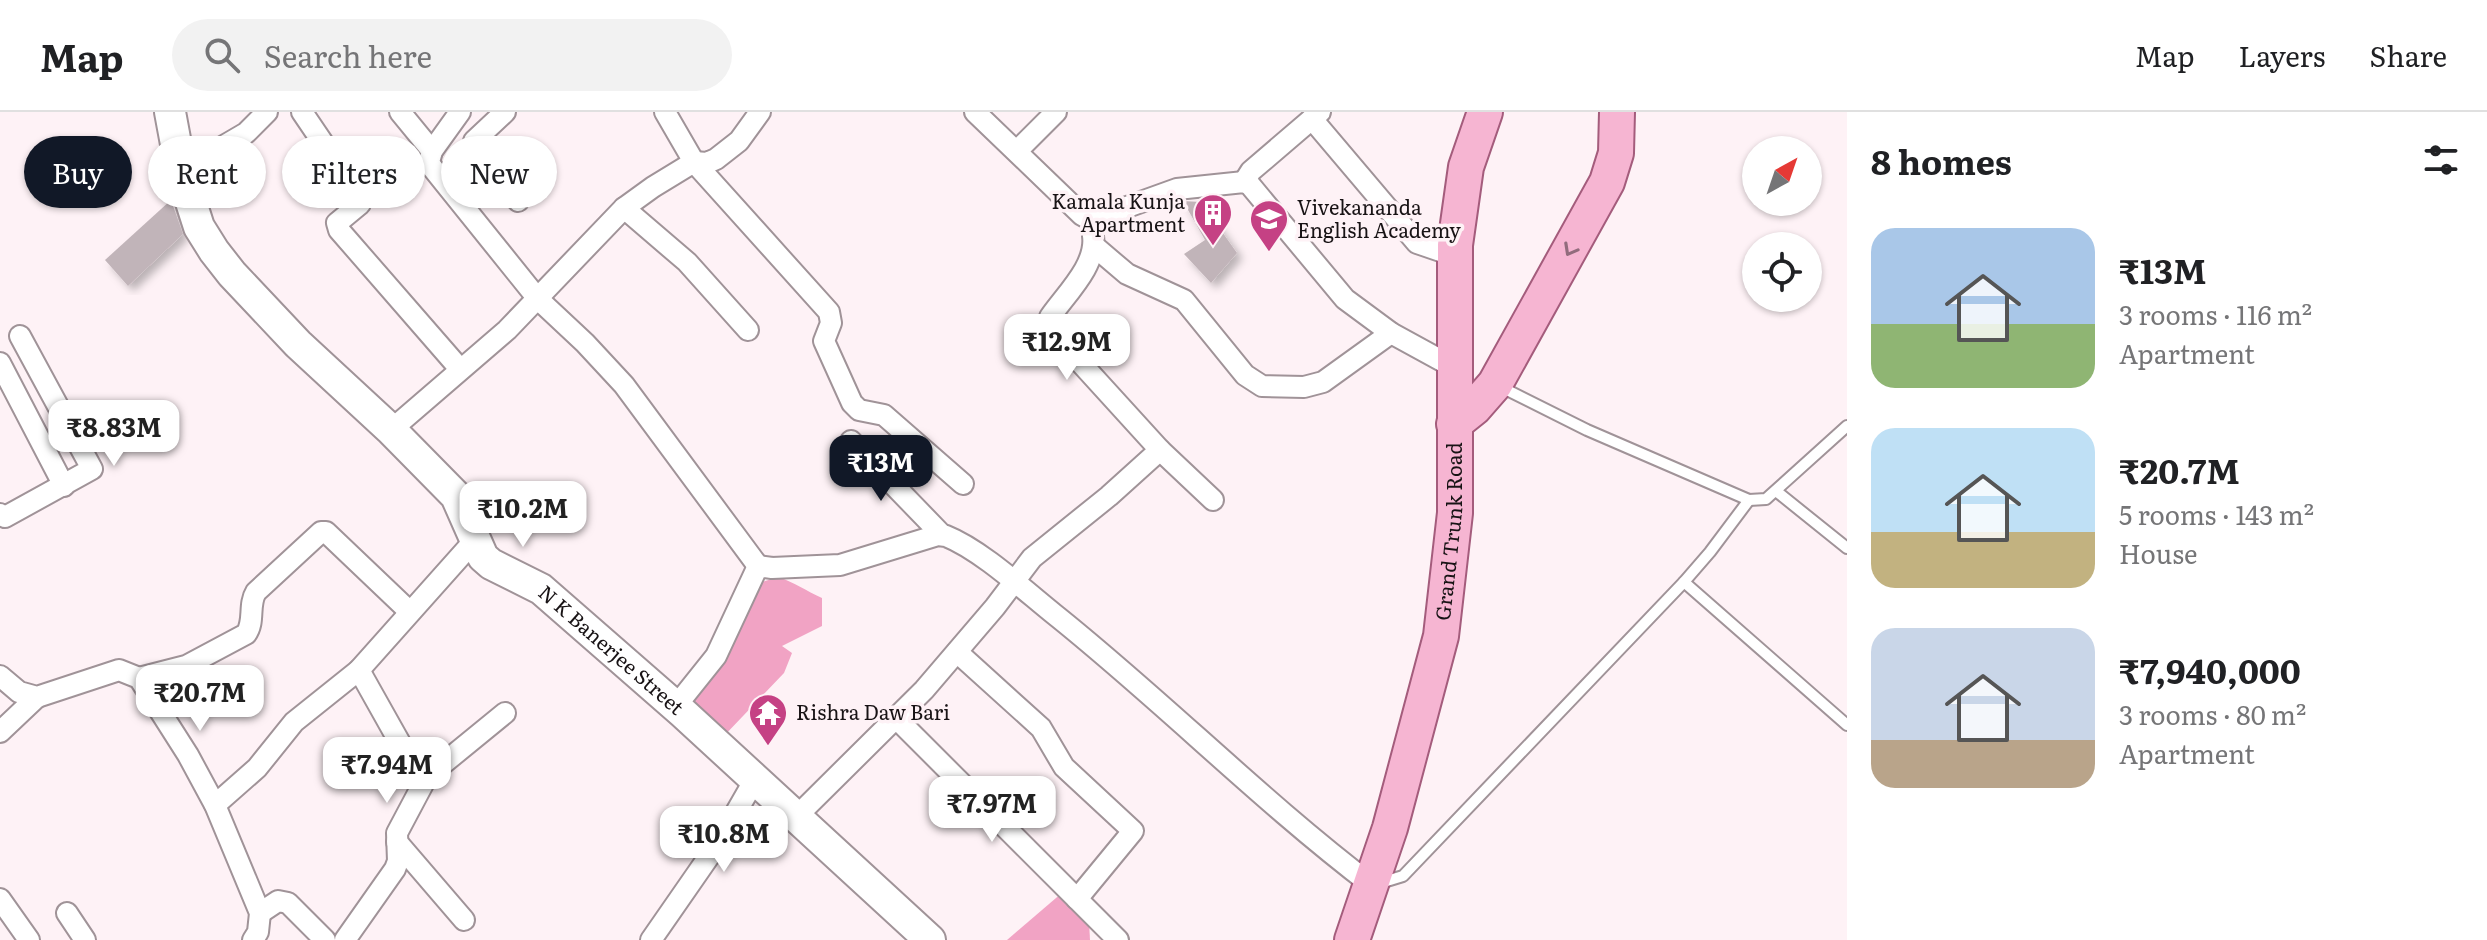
<!DOCTYPE html>
<meta charset="utf-8">
<style>
:root{--surface:#fff;--page:#f2f2f2;--text:#202124;--muted:#757577;--line:#e0e0e0;--accent:#111827}
body{margin:0;font-family:Literata,serif;background:var(--page);color:var(--text);height:100vh;display:flex;flex-direction:column;font-size:30px;white-space:nowrap}
*{box-sizing:border-box;margin:0}
p{font-size:26px;color:var(--muted)}
.icon{flex:none;width:44px;height:44px;fill:none;stroke:currentColor;stroke-width:2;stroke-linecap:round;stroke-linejoin:round}
.map{position:relative;flex:1;overflow:hidden}
.details{display:flex;flex-direction:column;background:var(--surface);width:640px}
.details>*{flex:none}
.guide{position:absolute;left:24px;top:24px;width:760px;height:72px;display:flex;gap:16px}
.needle{width:52px;rotate:40deg}
.buttons{position:absolute;left:1742px;top:24px;display:grid;gap:16px}
.buttons a{display:grid;place-items:center;width:80px;height:80px;border-radius:50%;background:var(--surface);box-shadow:0 2px 6px #0004;font-size:40px}
.price{position:absolute;translate:-50% -68px;padding:0 18px;border-radius:16px;background:#fff;color:#222;font-size:26px;line-height:52px;filter:drop-shadow(0 2px 4px #0008)}
.price::after{content:'';position:absolute;left:50%;top:48px;width:24px;height:18px;margin-left:-12px;background:inherit;clip-path:polygon(0 0,100% 0,50% 100%)}
.price.current{background:var(--accent);color:#fff}
ul{padding:0;list-style:none}
li{display:flex;align-items:center;gap:24px;height:200px;padding:0 24px}
li span{display:grid;place-items:center;flex:none;width:224px;height:160px;border-radius:24px;color:#555}
li>.icon{margin-inline-start:auto}
span .icon{width:96px;height:96px;fill:#fffc;stroke-width:1}
li b{font-size:34px}
h2{display:flex;justify-content:space-between;align-items:center;height:96px;padding:0 24px;font-size:34px}
.tag{padding:0 28px;border-radius:36px;background:var(--surface);box-shadow:0 2px 6px #0004;font-size:28px;line-height:72px}
.tag.current{background:var(--accent);color:#fff}
header{display:flex;align-items:center;gap:48px;box-sizing:border-box;height:112px;padding:0 40px;background:var(--surface);border-bottom:2px solid var(--line)}
header strong{font-size:38px}
nav{display:flex;gap:44px;margin-inline-start:auto;font-size:28px}
.search{width:560px;height:72px;background:var(--page);display:flex;align-items:center;gap:20px;box-sizing:border-box;padding:0 28px;border-radius:44px;color:var(--muted);font-size:30px}
main{display:flex;flex:1;min-height:0}
.map>svg:first-child{display:block}
</style>
<header>
<strong>Map</strong>
<div class="search"><svg class="icon" aria-label="search" viewBox="0 0 24 24"><circle cx="10" cy="10" r="6"/><path d="M15 15l6 6"/></svg>Search here</div>
<nav><a>Map</a><a>Layers</a><a>Share</a></nav>
</header>
<main>
<div class="map">
<svg width="1847" height="828" viewBox="0 0 1847 828">
<defs>
<filter id="shadow"><feDropShadow dx="5.5" dy="5.5" stdDeviation="4" flood-color="#0004"/></filter>
</defs>
<rect width="100%" height="100%" fill="#fef2f6"/>
<g fill="#f1a3c4">
<path d="M778,465C794,470 806,479 822,486V514L782,534L792,541L784,561L722,626L689,600L756,472Z"/>
<polygon points="1063,780 1089,809 1090,828 1007,828"/>
</g>
<g fill="#c1b4b9" filter="url(#shadow)">
<polygon points="171,88 183,122 128,174 105,148"/>
<polygon points="1183,89 1201,90 1237,141 1211,171 1184,142 1205,128"/>
</g>
<g fill="none" stroke-linecap="round" stroke-linejoin="round">
<g stroke="#a09398" stroke-width="14">
<g id="lane">
<polyline points="1501,275 1587,318 1749,388 1766,387 1847,314"/>
<polyline points="1776,379 1847,436"/>
<polyline points="1684,470 1847,613"/>
<polyline points="1377,772 1403,764 1684,470 1710,440 1749,388"/>
</g>
</g>
<g stroke="#a09398" stroke-width="24">
<g id="street">
<polyline points="302,0 361,87 360,92 337,111 339,118 460,257"/>
<polyline points="400,0 432,39"/>
<polyline points="460,0 432,39 429,50 431,54 538,187 585,231 624,273 758,454"/>
<polyline points="505,0 474,29 473,34 518,89"/>
<polyline points="665,0 694,50 829,200 831,211 824,229 852,291 859,298 884,303 963,372"/>
<polyline points="975,0 1082,103 1091,108 1177,77 1244,70 1250,73 1345,187 1391,221 1455,256"/>
<polyline points="1312,7 1417,131 1455,144"/>
<polyline points="1017,39 1056,0"/>
<polyline points="181,59 246,21 267,0"/>
<polyline points="1244,70 1251,59 1320,0"/>
<polyline points="624,96 687,150 748,218"/>
<path d="M1093,124C1097,153 1066,182 1050,205L1048,215L1160,338L1213,388"/>
<polyline points="1094,134 1127,162 1184,188 1245,263 1262,274 1304,275 1323,270 1391,221"/>
<polyline points="0,251 64,374"/>
<polyline points="391,318 507,218 624,96 653,75 694,50 707,51 716,47 739,29 760,0"/>
<polyline points="851,329 942,423"/>
<polyline points="0,402 5,405 92,357 20,224"/>
<polyline points="957,540 1041,616 1064,655 1133,719 1077,787"/>
<polyline points="0,564 19,580 37,585 119,558 139,566 188,643 215,693 260,801 258,820 253,828"/>
<path d="M139,566L186,554L246,522C255,510 248,493 256,480L321,420H326L410,500"/>
<path d="M676,594L716,544L758,454L772,456L840,453L938,423L946,424C981,438 1024,478 1054,502C1163,589 1261,689 1373,774"/>
<polyline points="896,606 1118,828"/>
<polyline points="0,620 37,585"/>
<polyline points="423,668 505,601"/>
<polyline points="215,693 257,656 294,610 359,558 474,429"/>
<polyline points="796,705 924,578 995,495 1032,446 1109,384 1160,338"/>
<polyline points="397,730 464,808"/>
<polyline points="0,787 29,828"/>
<polyline points="67,801 85,828"/>
<polyline points="260,801 278,789 288,791 325,828"/>
<polyline points="345,828 395,757 398,749 397,721 423,672 359,558"/>
<polyline points="651,828 719,730 754,669"/>
</g>
</g>
<g stroke="#a09398" stroke-width="34">
<g id="secondary">
<path id="s1" d="M170,0L181,59L199,115L214,139L232,162L298,232L391,318L456,384L483,445L491,452L541,477L683,601L930,828"/>
</g>
</g>
<g stroke="#a45c7c" stroke-width="38">
<g id="primary">
<polyline points="1454,312 1474,296 1495,272 1607,70 1616,41 1617,0"/>
<path id="s2" d="M1352,828L1390,716L1441,524L1455,401V133L1466,55L1485,0"/>
</g>
</g>
<use href="#lane" stroke="#fff" stroke-width="10"/>
<use href="#street" stroke="#fff" stroke-width="20"/>
<use href="#secondary" stroke="#fff" stroke-width="30"/>
<use href="#primary" stroke="#f6b5d2" stroke-width="34"/>
</g>
<defs><path id="oneway-chevron" d="M-2-3.5L2.5 0L-2 3.5" fill="none" stroke-width="1.6" stroke-linecap="round" stroke-linejoin="round" transform="scale(2)"/></defs>
<use stroke="#926c7d" href="#oneway-chevron" transform="translate(1570 138) rotate(119)"/>
<defs>
<g id="building-pin" transform="scale(2)"><path d="M0 17L-7.5 6A9.5 9.5 0 1 1 7.5 6Z" fill="#c54184" stroke="#fef2f6"/><path d="M-4-6H4V6H1V3H-1V6H-4ZM-2.5-4.3h1.7v1.8h-1.7ZM.8-4.3h1.7v1.8H.8ZM-2.5-1h1.7V.8h-1.7ZM.8-1h1.7V.8H.8Z" fill="#fff"/></g>
<g id="school-pin" transform="scale(2)"><path d="M0 17L-7.5 6A9.5 9.5 0 1 1 7.5 6Z" fill="#c54184" stroke="#fef2f6"/><path d="M0-5L7-2L0 1L-7-2ZM-4 1L0 2.5L4 1V4Q0 6-4 4Z" fill="#fff"/></g>
<g id="temple-pin" transform="scale(2)"><path d="M0 17L-7.5 6A9.5 9.5 0 1 1 7.5 6Z" fill="#c54184" stroke="#fef2f6"/><path d="M0-6L5-2H3V0L6.5 2.5H4V6H1.5V3h-3V6H-4V2.5H-6.5L-3 0V-2H-5Z" fill="#fff"/></g>
</defs>
<g fill-rule="evenodd">
<use href="#building-pin" x="1213" y="101"/>
<use href="#school-pin" x="1269" y="107"/>
<use href="#temple-pin" x="768" y="601"/>
</g>
<g text-anchor="middle" stroke-width="7" stroke-linejoin="round" paint-order="stroke">
<g font-size="20" fill="#181315" stroke="#fef2f6" text-anchor="start">
<text x="1185" y="97" text-anchor="end">Kamala Kunja<tspan x="1185" dy="23">Apartment</tspan></text>
<text x="1297" y="103">Vivekananda<tspan x="1297" dy="23">English Academy</tspan></text>
<text x="796" y="608">Rishra Daw Bari</text>
</g>
<g font-size="20" fill="#181315" stroke="#fef2f6">
<text dy="7" stroke="none"><textPath href="#s2" startOffset="422">Grand Trunk Road</textPath></text>
<text dy="7" stroke="none"><textPath href="#s1" startOffset="718">N K Banerjee Street</textPath></text>
</g>
</g>
</svg>
<div class="buttons">
<a><svg class="needle" viewBox="-14 -14 28 28"><path d="M0-13l5 13h-10z" fill="#e53935"/><path d="M0 13l5-13h-10z" fill="#757577"/></svg></a>
<a><svg class="icon" aria-label="locate" viewBox="0 0 24 24"><circle cx="12" cy="12" r="6"/><path d="M12 2v4M12 18v4M2 12h4M18 12h4"/></svg></a>
</div>
<b class="price" style="left:1067px;top:270px">₹12.9M</b>
<b class="price" style="left:114px;top:356px">₹8.83M</b>
<b class="price current" style="left:881px;top:391px">₹13M</b>
<b class="price" style="left:523px;top:437px">₹10.2M</b>
<b class="price" style="left:200px;top:621px">₹20.7M</b>
<b class="price" style="left:387px;top:693px">₹7.94M</b>
<b class="price" style="left:992px;top:732px">₹7.97M</b>
<b class="price" style="left:724px;top:762px">₹10.8M</b>
<div class="guide">
<a class="tag current">Buy</a>
<a class="tag">Rent</a>
<a class="tag">Filters</a>
<a class="tag">New</a>
</div>
</div>
<section class="details">
<h2>8 homes<svg class="icon" aria-label="filters" viewBox="0 0 24 24"><path d="M4 7h16M4 17h16"/><circle cx="9" cy="7" r="2"/><circle cx="15" cy="17" r="2"/></svg></h2>
<ul>
<li><span style="background:linear-gradient(#a9c7e8 60%,#8fb573 0)"><svg class="icon" aria-label="home" viewBox="0 0 24 24"><path d="M3 11l9-7 9 7M6 9v11h12V9"/></svg></span><div><b>₹13M</b><p>3 rooms · 116 m²</p><p>Apartment</p></div></li>
<li><span style="background:linear-gradient(#bfe0f5 65%,#c2b280 0)"><svg class="icon" aria-label="home" viewBox="0 0 24 24"><path d="M3 11l9-7 9 7M6 9v11h12V9"/></svg></span><div><b>₹20.7M</b><p>5 rooms · 143 m²</p><p>House</p></div></li>
<li><span style="background:linear-gradient(#c9d6e8 70%,#b9a48a 0)"><svg class="icon" aria-label="home" viewBox="0 0 24 24"><path d="M3 11l9-7 9 7M6 9v11h12V9"/></svg></span><div><b>₹7,940,000</b><p>3 rooms · 80 m²</p><p>Apartment</p></div></li>
</ul>
</section>
</main>
